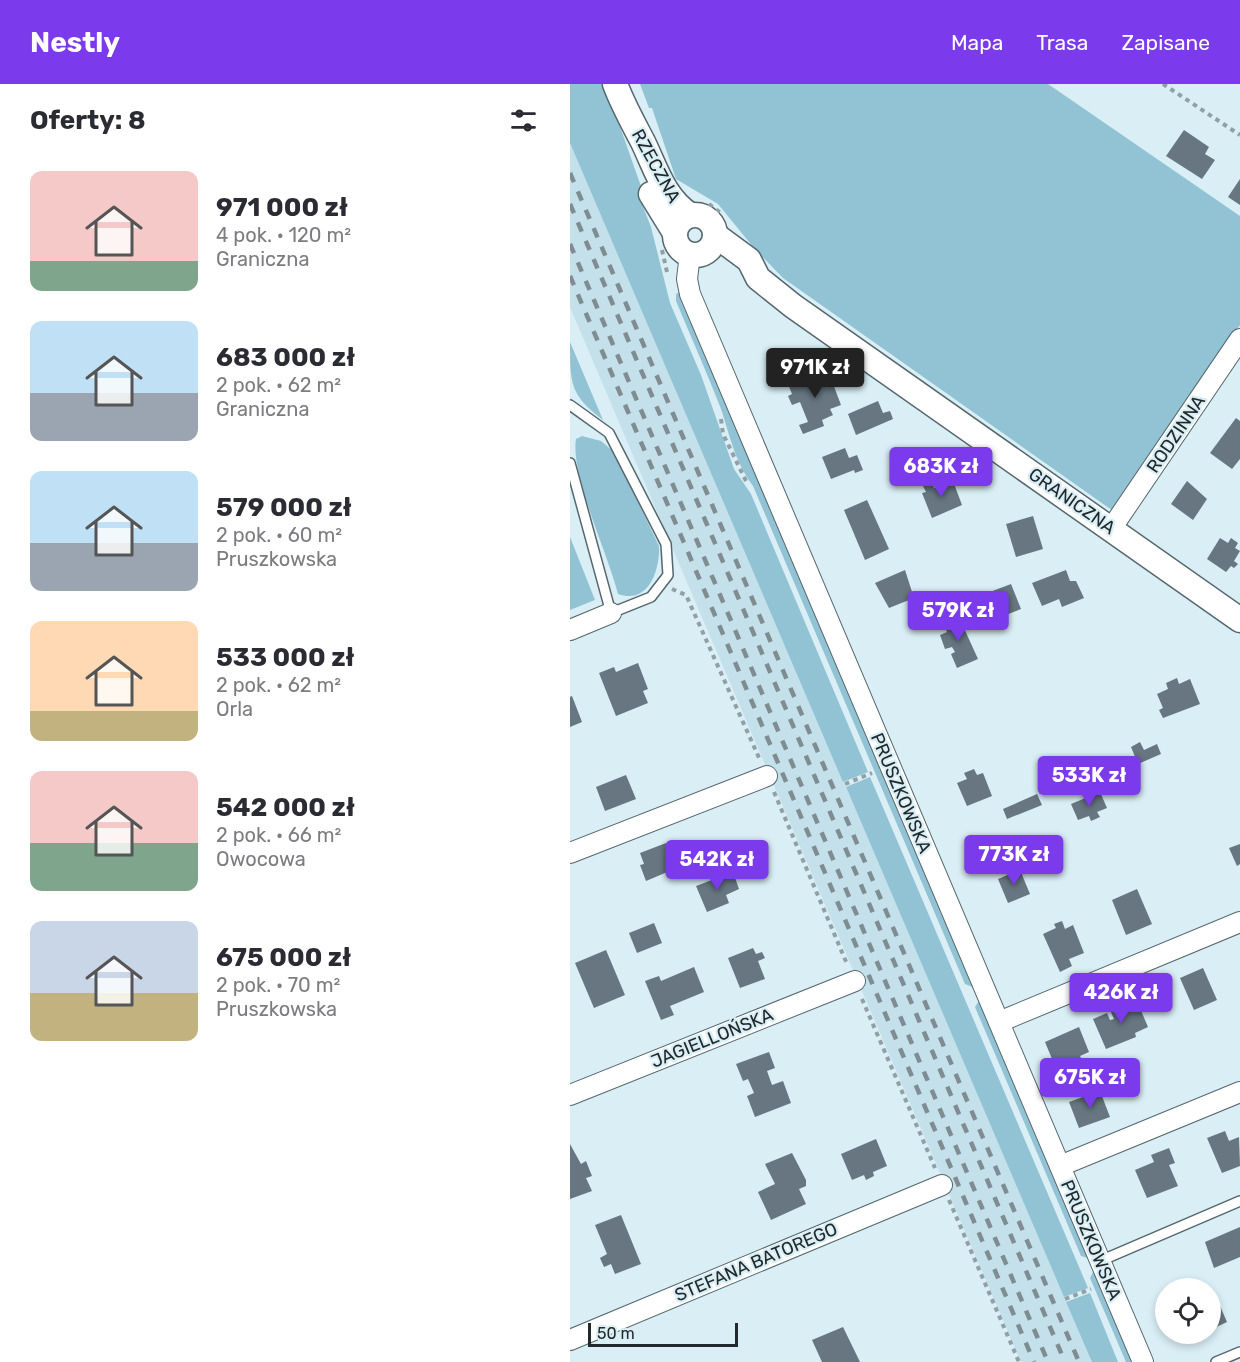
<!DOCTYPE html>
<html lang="pl">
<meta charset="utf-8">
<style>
:root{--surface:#fff;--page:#f7f7f7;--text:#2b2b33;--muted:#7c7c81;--accent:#7c3aed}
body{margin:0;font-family:Rubik,sans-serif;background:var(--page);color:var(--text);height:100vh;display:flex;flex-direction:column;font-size:22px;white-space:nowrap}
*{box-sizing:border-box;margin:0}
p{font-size:20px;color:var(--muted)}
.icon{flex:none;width:33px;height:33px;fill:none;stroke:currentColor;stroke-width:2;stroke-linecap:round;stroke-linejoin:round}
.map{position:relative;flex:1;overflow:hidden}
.drawer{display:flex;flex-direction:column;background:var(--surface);width:570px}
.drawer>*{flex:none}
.tools{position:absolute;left:585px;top:1194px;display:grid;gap:12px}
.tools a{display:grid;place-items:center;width:66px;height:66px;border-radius:50%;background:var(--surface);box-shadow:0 3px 9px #0003;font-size:30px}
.scale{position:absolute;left:18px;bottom:15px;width:150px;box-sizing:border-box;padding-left:6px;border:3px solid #21292c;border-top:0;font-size:16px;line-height:21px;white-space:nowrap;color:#21292c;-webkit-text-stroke:4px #d9eef5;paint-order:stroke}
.price{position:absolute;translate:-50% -51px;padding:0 14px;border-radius:6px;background:var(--accent);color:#fff;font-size:20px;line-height:39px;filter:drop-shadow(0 2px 3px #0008)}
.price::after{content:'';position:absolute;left:50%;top:36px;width:18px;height:14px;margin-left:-9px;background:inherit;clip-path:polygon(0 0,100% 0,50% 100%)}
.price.on{background:#222;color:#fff}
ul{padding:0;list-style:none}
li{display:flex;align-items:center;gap:18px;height:150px;padding:0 30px}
li span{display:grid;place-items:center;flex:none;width:168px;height:120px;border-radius:12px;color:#555}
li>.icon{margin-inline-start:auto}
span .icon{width:72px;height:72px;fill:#fffc;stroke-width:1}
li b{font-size:26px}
h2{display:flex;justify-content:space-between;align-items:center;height:72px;padding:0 30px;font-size:26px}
header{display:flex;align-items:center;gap:36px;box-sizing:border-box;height:84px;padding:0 30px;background:var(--accent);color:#fff}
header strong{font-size:28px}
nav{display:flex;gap:33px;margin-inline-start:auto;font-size:21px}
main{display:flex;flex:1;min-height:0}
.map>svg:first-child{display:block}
</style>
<header>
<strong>Nestly</strong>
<nav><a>Mapa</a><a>Trasa</a><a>Zapisane</a></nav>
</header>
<main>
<section class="drawer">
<h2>Oferty: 8<svg class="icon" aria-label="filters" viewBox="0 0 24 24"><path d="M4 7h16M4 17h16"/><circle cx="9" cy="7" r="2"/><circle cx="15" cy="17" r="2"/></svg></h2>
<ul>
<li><span style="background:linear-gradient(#f6c9c9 75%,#7fa58c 0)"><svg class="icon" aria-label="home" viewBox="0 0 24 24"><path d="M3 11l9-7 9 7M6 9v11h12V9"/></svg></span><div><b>971 000 zł</b><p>4 pok. · 120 m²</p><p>Graniczna</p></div></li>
<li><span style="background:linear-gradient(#bfe0f5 60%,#9aa5b1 0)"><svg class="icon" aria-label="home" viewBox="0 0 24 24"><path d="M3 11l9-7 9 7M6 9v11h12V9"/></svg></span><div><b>683 000 zł</b><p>2 pok. · 62 m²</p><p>Graniczna</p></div></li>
<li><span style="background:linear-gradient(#bfe0f5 60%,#9aa5b1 0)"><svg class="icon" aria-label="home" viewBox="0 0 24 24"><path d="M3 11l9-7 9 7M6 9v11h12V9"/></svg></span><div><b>579 000 zł</b><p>2 pok. · 60 m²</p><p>Pruszkowska</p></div></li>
<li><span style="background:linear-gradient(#ffd9b3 75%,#c2b280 0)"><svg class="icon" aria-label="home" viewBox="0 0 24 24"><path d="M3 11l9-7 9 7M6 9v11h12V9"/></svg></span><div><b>533 000 zł</b><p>2 pok. · 62 m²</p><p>Orla</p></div></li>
<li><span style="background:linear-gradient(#f6c9c9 60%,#7fa58c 0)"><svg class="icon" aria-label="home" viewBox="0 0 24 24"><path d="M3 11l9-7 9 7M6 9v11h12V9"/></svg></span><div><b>542 000 zł</b><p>2 pok. · 66 m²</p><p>Owocowa</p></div></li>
<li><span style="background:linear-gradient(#c9d6e8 60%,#c2b280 0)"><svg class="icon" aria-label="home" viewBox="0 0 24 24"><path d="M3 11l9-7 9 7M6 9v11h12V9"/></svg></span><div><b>675 000 zł</b><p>2 pok. · 70 m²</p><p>Pruszkowska</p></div></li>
</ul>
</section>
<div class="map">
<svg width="670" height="1278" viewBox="0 0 670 1278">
<rect width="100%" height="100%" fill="#d9eef5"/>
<polygon fill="#c4e0eb" points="0,59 522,1278 451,1278 122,510 0,223"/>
<g fill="#91c3d4">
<polygon points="0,0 35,0 74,111 70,115 81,143 100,219 131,291 164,385 181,410 298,688 273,698 0,59"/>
<polygon points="70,0 478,0 670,132 670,241 546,429 213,194 184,164 148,120 106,95 82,24 79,24"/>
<path d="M111,207L405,904L395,900L183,402C164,375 161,355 151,325C137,289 121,253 106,217V210Z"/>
<path d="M0,258L33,336C0,311 0,300 0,258Z"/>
<path d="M12,352L31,357L44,368L89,462C90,485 79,521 48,510C39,472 0,391 6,355Z"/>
<polygon points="0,453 25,516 0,526"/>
<polygon points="300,693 518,1204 494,1213 276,703"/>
<polygon points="410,915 521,1175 511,1172 405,923"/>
<polygon points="524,1186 564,1278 556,1278 520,1194"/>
<polygon points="520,1209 548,1278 522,1278 496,1218"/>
</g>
<g fill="#677680">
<polygon points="614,46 639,63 635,70 645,76 632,95 596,72"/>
<polygon points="670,95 670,121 658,113"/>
<polygon points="257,284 271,321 260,325 263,331 252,336 254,342 233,350 229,341 238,338 230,318 222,321 218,312 222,310 218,300"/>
<polygon points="308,317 313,329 320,327 323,335 286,351 278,330"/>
<polygon points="666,334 670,337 670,375 662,385 640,369"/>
<polygon points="275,364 279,374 287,371 293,386 285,389 284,386 261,395 252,373"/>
<polygon points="383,397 392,421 362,434 352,409 356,408 353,402 362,398 364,404"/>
<polygon points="617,397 637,415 623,436 601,420"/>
<polygon points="297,416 319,465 295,476 274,426"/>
<polygon points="463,432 473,465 446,473 436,440"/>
<polygon points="650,454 658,459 661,454 668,459 665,464 670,467 664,477 668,480 664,484 661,482 656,488 637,475"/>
<polygon points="335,486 344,514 319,524 305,499"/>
<polygon points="496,486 500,497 506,497 514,514 492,523 489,515 472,522 462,499"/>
<polygon points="441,500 451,525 421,537 415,523 409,526 404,514"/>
<polygon points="388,531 408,575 387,584 381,570 385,568 382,563 375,565 370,551 377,548 372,538"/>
<polygon points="68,579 78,605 73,607 78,619 46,632 29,589 44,583 46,588"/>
<polygon points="607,594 609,600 620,595 630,620 593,634 589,626 593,624 587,610 598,605 596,599"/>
<polygon points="2,612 12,638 0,643 0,613"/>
<polygon points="570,658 574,666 587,660 591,670 568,680 561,663"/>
<polygon points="404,685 407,691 413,689 422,712 397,722 387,699 397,695 394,689"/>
<polygon points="56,691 66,715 35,727 26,703"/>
<polygon points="530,708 537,724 527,728 530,733 521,737 519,732 508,736 501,720"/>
<polygon points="467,710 472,721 437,735 433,725"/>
<polygon points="96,759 100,770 96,771 102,786 76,797 70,781 74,780 70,769"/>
<polygon points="670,760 670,780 667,782 659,764"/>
<polygon points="450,786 460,810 438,819 428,795"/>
<polygon points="163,788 169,805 156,811 159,819 137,828 126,802"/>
<polygon points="567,805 582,840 556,851 542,816"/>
<polygon points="492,837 495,845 503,841 514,869 499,875 502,882 490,888 473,850 486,844 484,840"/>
<polygon points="84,839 92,859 67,869 59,849"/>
<polygon points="183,864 186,870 192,868 195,874 188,877 195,895 170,904 158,874"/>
<polygon points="36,866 55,911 24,924 5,879"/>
<polygon points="124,883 134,908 100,922 104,931 91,936 75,897 89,892 91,897"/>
<polygon points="633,884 647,916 624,926 610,894"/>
<polygon points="566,915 578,943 565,949 566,953 536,965 523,935 537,929 540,936 544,935 540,926"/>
<polygon points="509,943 519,968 510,972 514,980 509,984 498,986 497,983 487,987 475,958"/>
<polygon points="199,968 205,984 197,987 202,1001 213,997 221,1019 185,1033 177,1012 184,1009 178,995 173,997 166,980"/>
<polygon points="530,1007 540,1033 509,1044 499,1018"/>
<polygon points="655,1047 659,1057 669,1053 670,1082 652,1089 637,1054"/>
<polygon points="306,1055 317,1082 303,1088 304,1092 296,1096 294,1091 282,1096 271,1070"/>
<polygon points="0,1060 11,1080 16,1077 22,1092 16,1094 22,1107 0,1115"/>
<polygon points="599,1064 605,1079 599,1081 608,1102 577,1114 565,1086 584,1078 581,1071"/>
<polygon points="222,1069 236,1096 236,1102 229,1105 236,1120 201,1136 188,1108 205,1100 195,1080"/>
<polygon points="51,1131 71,1180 45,1190 41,1180 34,1183 30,1174 37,1170 25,1141"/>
<polygon points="670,1143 670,1173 644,1184 635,1158"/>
<polygon points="646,1213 657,1238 640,1246 640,1216"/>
<polygon points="273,1243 290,1278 252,1278 242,1256"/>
</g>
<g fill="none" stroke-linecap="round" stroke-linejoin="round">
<g stroke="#55676d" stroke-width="12">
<g id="service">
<polyline points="0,321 39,349 96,460 98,491 81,513 41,529 0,379"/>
<polyline points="530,1177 670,1117"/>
<polyline points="646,1278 670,1268"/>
</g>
</g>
<g stroke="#55676d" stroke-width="22">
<g id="minor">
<polyline points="120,170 117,195 120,210 573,1278"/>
<polyline points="541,445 670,255"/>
<polyline points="0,546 41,529"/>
<polyline points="0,769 197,692"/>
<polyline points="429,938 670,838"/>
<polyline points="0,1011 285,897"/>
<polyline points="490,1082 670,1008"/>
<polyline points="0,1256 372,1101"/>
</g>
</g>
<g stroke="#55676d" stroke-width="27">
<g id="tertiary">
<path d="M45,0C53,21 63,39 73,58C86,85 94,114 120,131"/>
<polyline points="81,110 105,149"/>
<circle cx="125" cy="151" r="20"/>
<polyline points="145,151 179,176 188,194 223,222 670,536"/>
</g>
</g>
<g stroke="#90a0a5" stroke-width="4" stroke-dasharray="4.5 4.5" stroke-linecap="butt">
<polyline points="593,0 670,51"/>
<polyline points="139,120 152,130"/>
<polyline points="92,166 97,188"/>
<polyline points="151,335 153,350 176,397"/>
<polyline points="102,505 116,511 190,676"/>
<polyline points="275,700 302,689"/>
<polyline points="204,708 277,880"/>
<polyline points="292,915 365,1084"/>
<polyline points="379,1116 449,1278"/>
<polyline points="495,1215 521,1205"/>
</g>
<use href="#service" stroke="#fff" stroke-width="9"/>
<use href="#minor" stroke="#fff" stroke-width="20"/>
<use href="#tertiary" stroke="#fff" stroke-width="24"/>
<g stroke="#7f8d92" stroke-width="4.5" stroke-dasharray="10 10" stroke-linecap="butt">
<polyline points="0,89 509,1278"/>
<polyline points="0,120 495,1278"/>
<polyline points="0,160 478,1278"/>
<polyline points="0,192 464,1278"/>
</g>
</g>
<g text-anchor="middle" stroke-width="4.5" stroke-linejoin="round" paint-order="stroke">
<g font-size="18" fill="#21292c" stroke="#d9eef5">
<text transform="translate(86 82) rotate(61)" y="6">RZECZNA</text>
<text transform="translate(606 350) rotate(-56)" y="6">RODZINNA</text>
<text transform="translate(502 417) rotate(35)" y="6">GRANICZNA</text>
<text transform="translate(331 709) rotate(67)" y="6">PRUSZKOWSKA</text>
<text transform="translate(142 954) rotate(-22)" y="6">JAGIELLOŃSKA</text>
<text transform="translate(521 1156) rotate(67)" y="6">PRUSZKOWSKA</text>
<text transform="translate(186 1178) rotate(-23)" y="6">STEFANA BATOREGO</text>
</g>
</g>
</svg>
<div class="tools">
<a><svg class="icon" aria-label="locate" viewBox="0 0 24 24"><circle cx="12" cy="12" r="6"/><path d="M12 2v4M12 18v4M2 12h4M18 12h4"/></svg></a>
</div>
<div class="scale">50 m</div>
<b class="price on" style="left:245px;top:315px">971K zł</b>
<b class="price" style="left:371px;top:414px">683K zł</b>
<b class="price" style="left:388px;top:558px">579K zł</b>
<b class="price" style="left:519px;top:723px">533K zł</b>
<b class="price" style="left:444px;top:802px">773K zł</b>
<b class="price" style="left:147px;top:807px">542K zł</b>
<b class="price" style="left:551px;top:940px">426K zł</b>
<b class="price" style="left:520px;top:1025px">675K zł</b>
</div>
</main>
